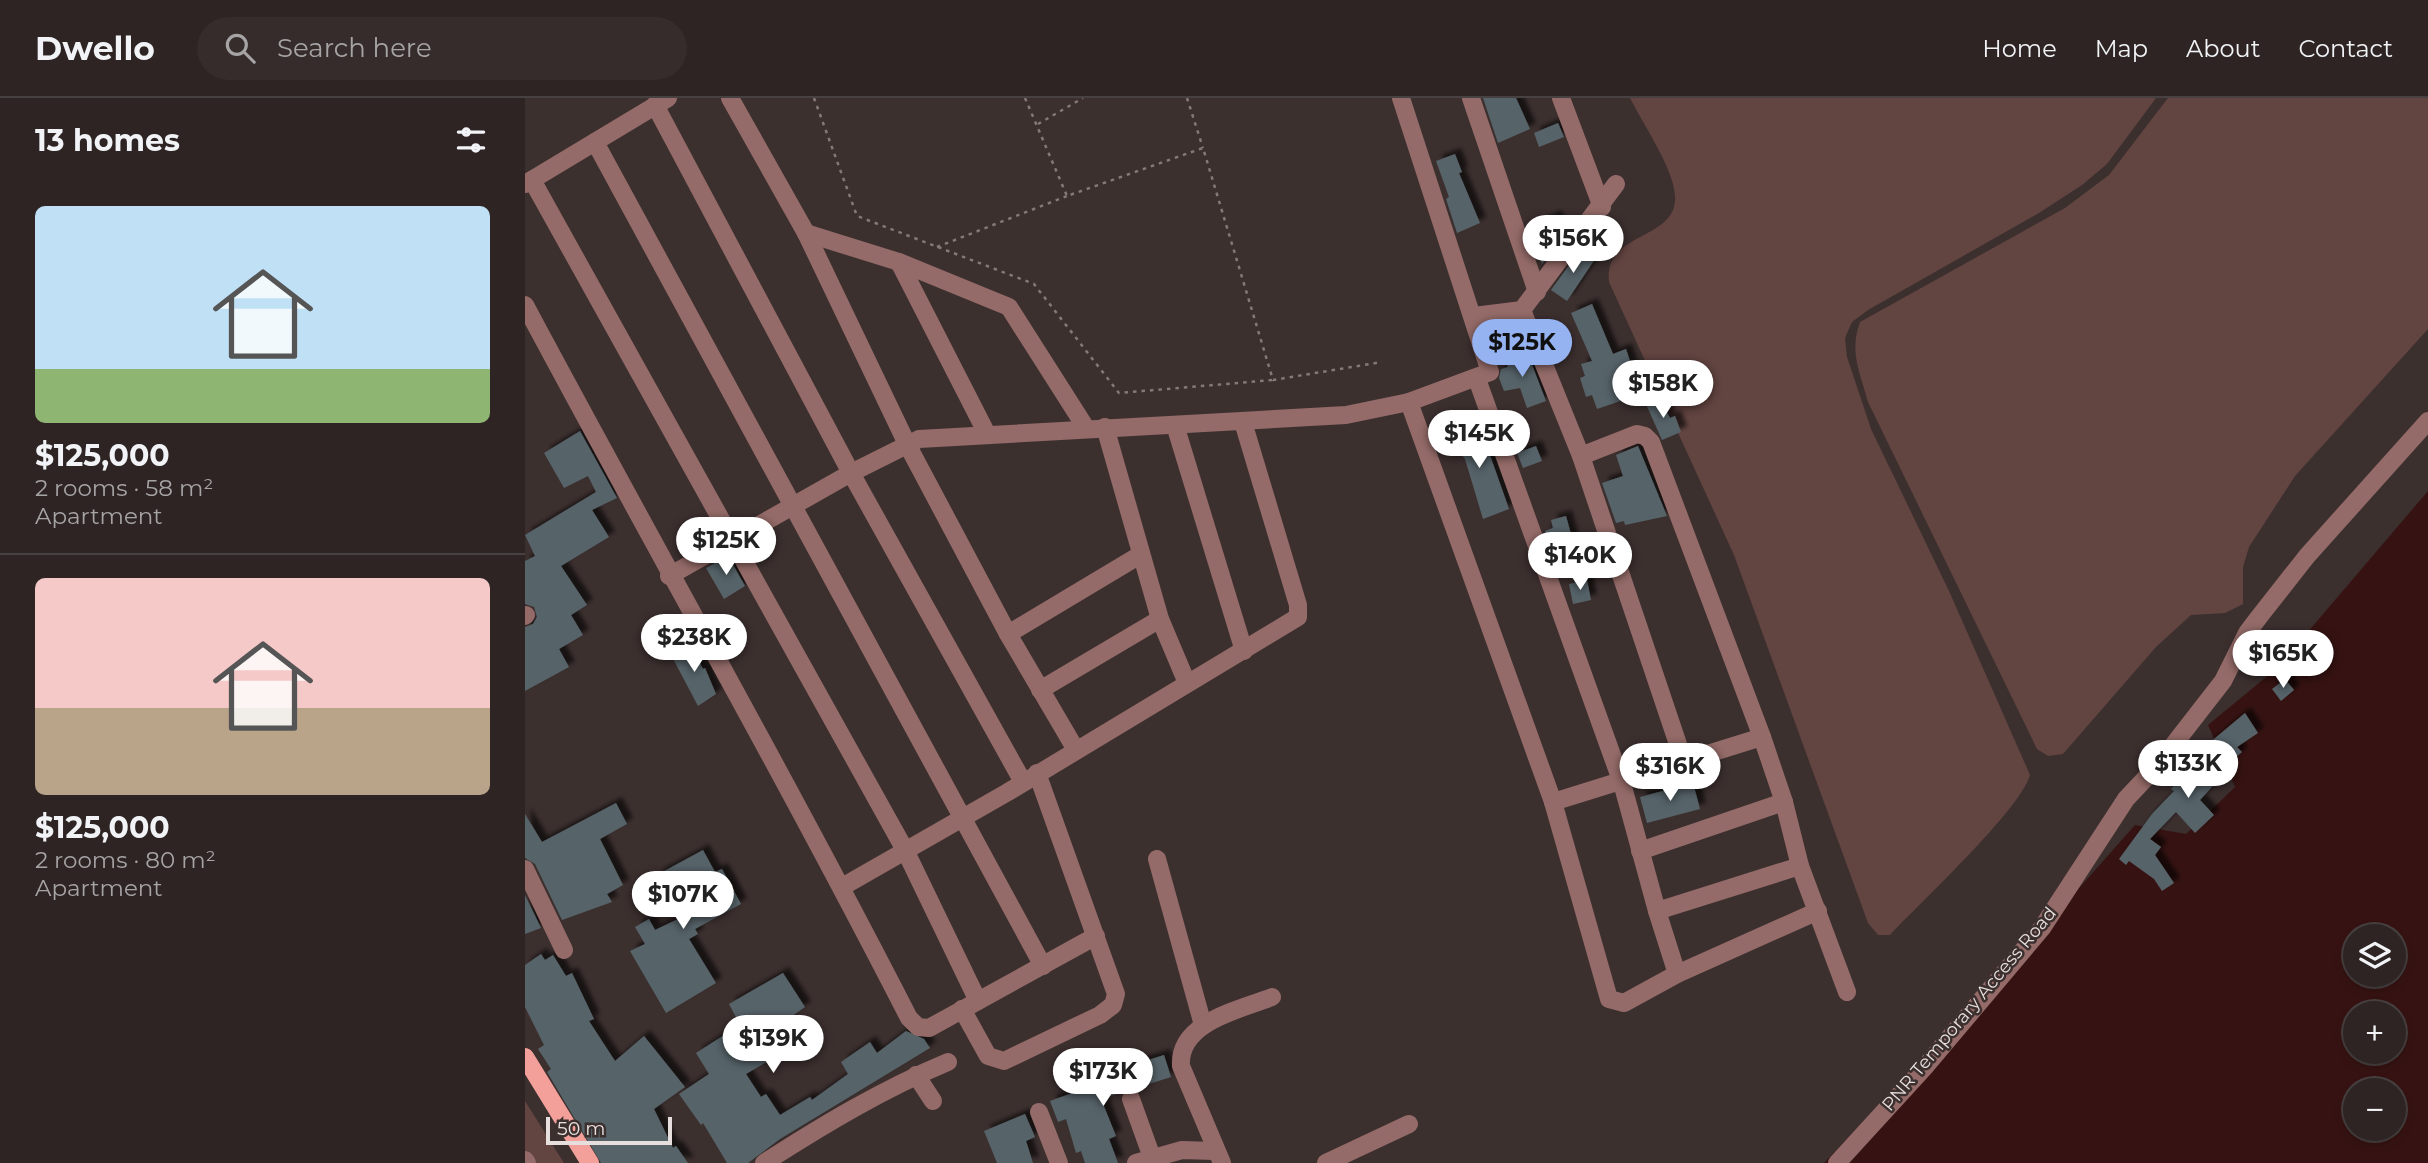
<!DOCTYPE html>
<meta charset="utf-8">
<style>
:root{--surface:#2d2423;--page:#352c2b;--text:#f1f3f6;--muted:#a7a4a6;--line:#484141;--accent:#95b2f1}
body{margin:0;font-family:Montserrat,sans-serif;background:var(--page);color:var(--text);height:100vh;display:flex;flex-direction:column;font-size:26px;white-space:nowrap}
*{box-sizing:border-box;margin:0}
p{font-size:23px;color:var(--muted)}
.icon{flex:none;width:38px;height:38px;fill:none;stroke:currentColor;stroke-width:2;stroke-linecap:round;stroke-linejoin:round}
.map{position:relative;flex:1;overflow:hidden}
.details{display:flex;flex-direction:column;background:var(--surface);width:525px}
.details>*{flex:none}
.controls{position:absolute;left:1818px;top:826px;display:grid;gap:14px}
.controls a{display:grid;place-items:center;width:63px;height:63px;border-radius:50%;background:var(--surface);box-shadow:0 4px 10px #0003,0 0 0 2px var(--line);font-size:35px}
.scale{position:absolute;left:21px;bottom:18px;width:126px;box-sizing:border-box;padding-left:7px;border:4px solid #e7dfde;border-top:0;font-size:19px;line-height:24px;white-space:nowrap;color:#e7dfde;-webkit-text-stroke:5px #3c302f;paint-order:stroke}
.price{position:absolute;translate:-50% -60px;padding:0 16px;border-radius:24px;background:#fff;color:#222;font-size:23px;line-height:46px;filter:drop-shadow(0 2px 4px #0008)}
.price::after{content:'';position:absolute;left:50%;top:42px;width:21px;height:16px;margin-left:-10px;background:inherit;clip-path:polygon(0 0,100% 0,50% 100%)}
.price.active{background:var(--accent);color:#111}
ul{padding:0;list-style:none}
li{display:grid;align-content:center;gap:14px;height:371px;padding:0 35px}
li+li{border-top:2px solid var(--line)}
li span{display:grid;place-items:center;height:217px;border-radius:10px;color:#555}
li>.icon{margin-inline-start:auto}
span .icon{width:126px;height:126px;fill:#fffc;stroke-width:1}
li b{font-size:30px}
h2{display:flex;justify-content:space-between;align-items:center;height:84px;padding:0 35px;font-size:30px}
header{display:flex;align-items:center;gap:42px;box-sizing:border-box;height:98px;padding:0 35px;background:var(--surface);border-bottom:2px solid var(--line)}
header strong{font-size:33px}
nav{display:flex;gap:38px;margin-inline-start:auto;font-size:24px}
.search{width:490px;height:63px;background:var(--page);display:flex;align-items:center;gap:18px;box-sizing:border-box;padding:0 24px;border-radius:38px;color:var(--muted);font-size:26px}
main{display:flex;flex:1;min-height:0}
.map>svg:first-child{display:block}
</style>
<header>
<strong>Dwello</strong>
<div class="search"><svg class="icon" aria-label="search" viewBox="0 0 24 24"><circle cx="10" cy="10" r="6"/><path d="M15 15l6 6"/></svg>Search here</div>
<nav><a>Home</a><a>Map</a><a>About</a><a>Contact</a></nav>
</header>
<main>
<section class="details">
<h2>13 homes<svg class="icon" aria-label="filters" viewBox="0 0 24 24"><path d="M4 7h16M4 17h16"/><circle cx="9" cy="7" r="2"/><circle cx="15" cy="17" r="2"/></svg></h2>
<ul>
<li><span style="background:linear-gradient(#bfe0f5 75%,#8fb573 0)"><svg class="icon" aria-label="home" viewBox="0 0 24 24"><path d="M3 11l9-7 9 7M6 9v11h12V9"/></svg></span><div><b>$125,000</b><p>2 rooms · 58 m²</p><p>Apartment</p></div></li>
<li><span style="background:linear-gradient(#f6c9c9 60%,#b9a48a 0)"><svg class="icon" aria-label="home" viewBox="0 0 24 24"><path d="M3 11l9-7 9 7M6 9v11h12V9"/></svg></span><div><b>$125,000</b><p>2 rooms · 80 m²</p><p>Apartment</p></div></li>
</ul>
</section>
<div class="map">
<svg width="1903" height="1065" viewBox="0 0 1903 1065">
<defs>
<filter id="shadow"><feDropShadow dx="6" dy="-6" stdDeviation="2" flood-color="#0009"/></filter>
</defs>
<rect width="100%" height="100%" fill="#3c302f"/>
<g fill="#624441">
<path d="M1105,0H1631L1582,66L1557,87L1514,115L1343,212L1327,224L1320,240L1322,259L1346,331L1424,493L1505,677C1496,711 1394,806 1365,837H1353L1343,825L1209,457L1084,184C1078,133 1153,143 1150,98C1149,71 1118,26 1105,0Z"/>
<path d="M1643,0H1903V231L1770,378L1724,449L1718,469V506L1700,515L1666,517L1631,549L1538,656L1523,658L1512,651L1343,304C1335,274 1324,254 1335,224L1540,110L1584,77Z"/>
<polygon points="0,1003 39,1065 0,1065"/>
</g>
<path fill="#361312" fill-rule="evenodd" d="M1903,393V1065H1299L1469,886L1610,727L1661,736L1710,689L1683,627L1752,570ZM1830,838H1869V877H1830ZM1830,915H1869V954H1830ZM1830,992H1869V1031H1830Z"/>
<g fill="#576369" filter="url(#shadow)">
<polygon points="958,0 991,0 1005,31 973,45"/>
<polygon points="1033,25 1039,39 1014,49 1009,35"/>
<polygon points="930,56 937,74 934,75 955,125 932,135 921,101 924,99 911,63"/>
<polygon points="1030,118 1040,136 1017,166 1003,132"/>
<polygon points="1056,151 1070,161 1042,203 1026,192"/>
<polygon points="1067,206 1088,256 1101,251 1116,296 1072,311 1067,297 1061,299 1055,280 1060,278 1056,266 1067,263 1046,215"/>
<polygon points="1002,254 1021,303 1002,310 995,290 979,293 974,280 976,271 983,269 980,262"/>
<polygon points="1135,300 1145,320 1150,318 1156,334 1137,342 1121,306"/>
<polygon points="939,325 943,334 950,331 966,360 984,411 958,421 940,361 936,356 930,357 919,334"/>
<polygon points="55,333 92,400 67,412 84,439 36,468 62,507 46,517 58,537 34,551 44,569 0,593 0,529 8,526 12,519 9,509 0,506 0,463 10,458 0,437 71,394 63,378 39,390 19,355"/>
<polygon points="1011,348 1017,363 998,370 992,355"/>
<polygon points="1113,348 1142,418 1100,427 1099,423 1091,425 1077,385 1098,378 1091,357"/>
<polygon points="1041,418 1049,447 1026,453 1020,433 1028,430 1026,422"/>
<polygon points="203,458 220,488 199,501 181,470"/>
<polygon points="1062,482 1066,502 1048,506 1044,486"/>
<polygon points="164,544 178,571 180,570 191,596 173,608 145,555"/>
<polygon points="1760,581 1769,592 1756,603 1747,591"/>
<polygon points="1720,615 1733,635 1712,649 1717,654 1693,675 1697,678 1675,702 1689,717 1670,735 1651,714 1625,741 1636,749 1630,757 1649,785 1637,793 1629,781 1604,763 1601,767 1594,761 1627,716 1649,693 1646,691 1686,649 1683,646"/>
<polygon points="1168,685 1175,711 1122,725 1115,699"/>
<polygon points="91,705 102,726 75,741 98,787 82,796 87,804 37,822 10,766 0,760 0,716 17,744"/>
<polygon points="178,752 190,774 197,771 216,806 170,831 173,836 164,841 191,885 141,915 105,853 120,846 110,829 124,821 130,832 155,820 132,777"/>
<polygon points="0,797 16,830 0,836"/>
<polygon points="16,856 20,862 28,857 41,878 47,875 69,921 64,923 90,963 119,938 160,989 129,1011 148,1050 151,1048 163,1065 76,1065 22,974 26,971 13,951 19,947 0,909 0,867"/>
<polygon points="258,875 280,909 253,928 266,950 221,976 236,999 241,996 255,1017 285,999 287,1002 323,976 316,964 345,944 352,955 381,933 399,941 405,950 255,1041 223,1065 202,1065 178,1025 176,1027 154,996 184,976 171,955 215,927 204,906"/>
<polygon points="639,957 646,979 576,1001 591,1038 584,1041 593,1065 560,1065 556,1053 551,1055 541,1021 533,1024 525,1003 584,982 582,975"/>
<polygon points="500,1016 510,1039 501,1043 508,1065 472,1065 459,1033"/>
</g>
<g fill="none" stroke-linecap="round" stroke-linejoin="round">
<g stroke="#847978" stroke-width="2.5" stroke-dasharray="3.5 5" stroke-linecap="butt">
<polyline points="289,0 332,118 509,186 594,295 748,282"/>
<polyline points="500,0 542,98 678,50 748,282 857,264"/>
<polyline points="662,0 678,50"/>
<polyline points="513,26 558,0"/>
<polyline points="412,149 542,98"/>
</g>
<g stroke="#946b68" stroke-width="18">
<polyline points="205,0 281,135 382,346 483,536 551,652"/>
<polyline points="876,0 965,274 884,304 1028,704 1084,901 1099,905 1152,876 1293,813"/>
<polyline points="946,0 1012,194"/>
<polyline points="1036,0 1077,109"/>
<polyline points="130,7 326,375 498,684"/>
<polyline points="70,44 518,868"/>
<polyline points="7,82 380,752 453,903"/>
<polyline points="0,86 143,0"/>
<polyline points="281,135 374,164 484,209 561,330"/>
<polyline points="374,164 462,336"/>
<path d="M0,207C127,445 261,680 384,920L393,929L404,930L571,838"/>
<polyline points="997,212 1056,358 1159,664"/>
<polyline points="949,218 997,212 1091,86"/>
<polyline points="952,281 1097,685 1132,813 1152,876"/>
<polyline points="650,327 719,553"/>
<polyline points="580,329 635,521 662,585"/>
<polyline points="1056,358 1112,336 1120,338 1126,344 1237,639 1259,704 1275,768 1322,894"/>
<polyline points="144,478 326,375 394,341 821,317 884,304"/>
<polyline points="0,518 1,517"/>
<polyline points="483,536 615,457"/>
<polyline points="515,592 635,521"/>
<polyline points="1028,704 1237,639"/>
<polyline points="1115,753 1259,704"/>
<polyline points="632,761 678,927"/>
<polyline points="0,771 39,852"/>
<polyline points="317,789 483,694 773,519 773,507 718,324"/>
<polyline points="1132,813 1275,768"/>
<polyline points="437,911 463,958 479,963 575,917 588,907 591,896 512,675"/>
<polyline points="391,977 408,1003"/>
<polyline points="606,1001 629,1065"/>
<polyline points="514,1014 534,1065"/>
<polyline points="0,1062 2,1065"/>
<path d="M239,1065C298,1027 358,991 423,964"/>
<polyline points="611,1065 657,1052 689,1053"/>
<path d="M697,1065L656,968C653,924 714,912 747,899"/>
<polyline points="801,1065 884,1026"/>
<polyline points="1312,1065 1399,970 1517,830 1601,701 1632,668 1698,583 1722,535 1734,519 1782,458 1903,323"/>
</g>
<polyline stroke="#f3a09a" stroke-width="18" points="0,959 65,1065"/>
</g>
<g text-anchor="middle" stroke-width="5" stroke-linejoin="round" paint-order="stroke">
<g font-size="18" fill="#e7dfde" stroke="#3c302f">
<text transform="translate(1444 911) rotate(-50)" y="6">PNR Temporary Access Road</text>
</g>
</g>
</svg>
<div class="controls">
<a><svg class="icon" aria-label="layers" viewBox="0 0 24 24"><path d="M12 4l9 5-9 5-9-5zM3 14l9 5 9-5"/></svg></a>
<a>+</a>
<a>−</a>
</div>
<div class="scale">50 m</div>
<b class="price" style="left:1048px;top:177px">$156K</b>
<b class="price active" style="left:997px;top:281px">$125K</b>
<b class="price" style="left:1138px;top:322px">$158K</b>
<b class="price" style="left:954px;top:372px">$145K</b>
<b class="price" style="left:201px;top:479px">$125K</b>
<b class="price" style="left:1055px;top:494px">$140K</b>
<b class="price" style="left:169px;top:576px">$238K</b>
<b class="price" style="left:1758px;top:592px">$165K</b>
<b class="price" style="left:1663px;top:702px">$133K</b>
<b class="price" style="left:1145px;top:705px">$316K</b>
<b class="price" style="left:158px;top:833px">$107K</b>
<b class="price" style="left:248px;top:977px">$139K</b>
<b class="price" style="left:578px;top:1010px">$173K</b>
</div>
</main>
